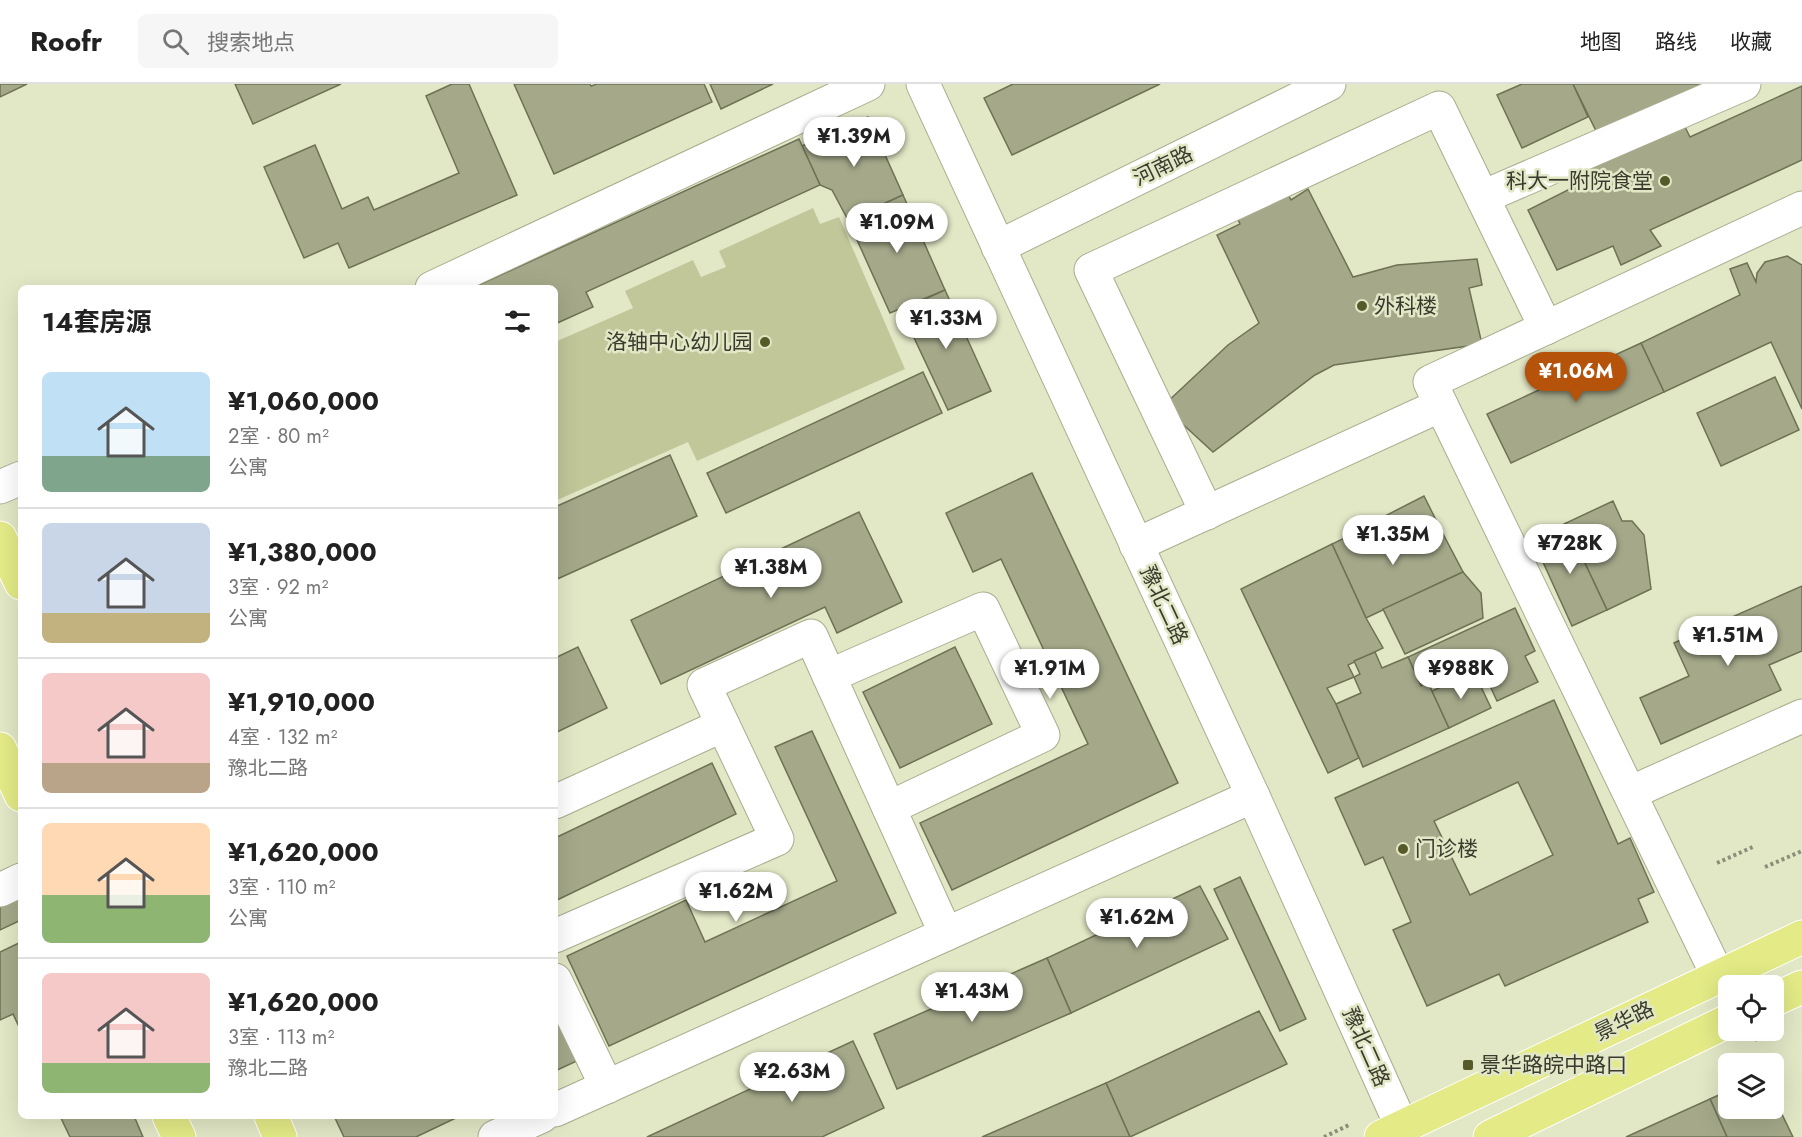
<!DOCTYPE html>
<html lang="zh">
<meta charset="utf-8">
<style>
:root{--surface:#fff;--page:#f6f6f6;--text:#222;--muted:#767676;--line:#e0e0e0;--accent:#b45309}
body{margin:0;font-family:Jost,"Noto Sans SC",sans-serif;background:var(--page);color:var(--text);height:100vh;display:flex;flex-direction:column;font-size:22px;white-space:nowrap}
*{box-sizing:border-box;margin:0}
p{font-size:20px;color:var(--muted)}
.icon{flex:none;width:33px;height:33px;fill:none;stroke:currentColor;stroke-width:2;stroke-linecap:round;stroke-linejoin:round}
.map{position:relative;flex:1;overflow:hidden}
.side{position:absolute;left:18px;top:201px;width:540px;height:834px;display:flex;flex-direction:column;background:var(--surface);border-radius:9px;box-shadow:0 6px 24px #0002}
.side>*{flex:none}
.buttons{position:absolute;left:1718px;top:891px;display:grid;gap:12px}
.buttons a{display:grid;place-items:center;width:66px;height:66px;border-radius:9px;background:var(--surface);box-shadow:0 6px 24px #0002;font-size:30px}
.price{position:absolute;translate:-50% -51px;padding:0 14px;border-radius:21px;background:#fff;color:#222;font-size:20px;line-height:39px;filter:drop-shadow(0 2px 3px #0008)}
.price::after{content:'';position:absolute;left:50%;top:36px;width:18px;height:14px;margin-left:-9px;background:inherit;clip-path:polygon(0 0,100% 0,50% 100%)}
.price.active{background:var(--accent);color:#fff}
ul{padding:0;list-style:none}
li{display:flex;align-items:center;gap:18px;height:150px;padding:0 24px}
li+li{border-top:2px solid var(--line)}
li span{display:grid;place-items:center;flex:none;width:168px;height:120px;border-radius:9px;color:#555}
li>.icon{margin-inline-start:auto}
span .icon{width:72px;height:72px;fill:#fffc;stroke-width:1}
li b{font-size:26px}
h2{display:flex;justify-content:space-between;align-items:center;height:72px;padding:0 24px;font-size:26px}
header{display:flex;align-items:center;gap:36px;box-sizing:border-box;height:84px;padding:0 30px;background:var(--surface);border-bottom:2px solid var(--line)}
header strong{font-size:28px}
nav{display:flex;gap:33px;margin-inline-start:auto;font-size:21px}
.search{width:420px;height:54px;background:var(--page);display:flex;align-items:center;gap:15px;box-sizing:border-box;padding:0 21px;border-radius:9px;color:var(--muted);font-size:22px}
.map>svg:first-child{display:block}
</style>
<header>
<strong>Roofr</strong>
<div class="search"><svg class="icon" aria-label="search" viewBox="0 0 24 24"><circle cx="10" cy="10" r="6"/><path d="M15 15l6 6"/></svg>搜索地点</div>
<nav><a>地图</a><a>路线</a><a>收藏</a></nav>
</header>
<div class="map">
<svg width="1802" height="1053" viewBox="0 0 1802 1053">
<rect width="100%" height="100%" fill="#e2e7c6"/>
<polygon fill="#c1c799" points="813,124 820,140 839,133 905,285 697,377 688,358 555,417 555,258 633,224 625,207 693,176 701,193 726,183 719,167"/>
<g fill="#a5a98a" stroke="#6e7255" stroke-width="1.5" fill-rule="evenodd">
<polygon points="0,0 27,0 0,13"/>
<polygon points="235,0 341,0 253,40"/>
<polygon points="452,0 469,0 517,111 349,184 338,159 304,174 264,83 315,61 342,125 368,113 374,126 459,89 426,12"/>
<polygon points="514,0 590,0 591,2 597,0 704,0 712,18 554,90"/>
<polygon points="710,0 773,0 721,25"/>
<polygon points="1013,0 1160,0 1012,71 984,14"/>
<polygon points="1522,0 1573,0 1588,33 1522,64 1497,11"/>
<polygon points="1573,0 1718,0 1599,53"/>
<polygon points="1802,2 1802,76 1650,146 1661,162 1621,181 1613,162 1557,186 1528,126 1576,102 1571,92 1683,39 1690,53"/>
<polygon points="868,33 903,111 848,136 832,106 820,101 802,62"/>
<polygon points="799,55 820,101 586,208 593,223 555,240 555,204 472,204"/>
<polygon points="1308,105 1353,193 1397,181 1477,175 1482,201 1469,204 1482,260 1334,281 1315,291 1213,368 1163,322 1228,261 1259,239 1217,151 1240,140 1236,131 1286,106 1291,116"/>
<polygon points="903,111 945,206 890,229 848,136"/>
<polygon points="1787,172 1802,181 1802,325 1771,258 1664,308 1641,259 1740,211 1730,185 1747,179 1756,198 1757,189 1765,178"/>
<polygon points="945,206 991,307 948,326 901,226"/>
<polygon points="1641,259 1664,308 1511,379 1487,330"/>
<polygon points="923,288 942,329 726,429 707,389"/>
<polygon points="1775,293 1799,346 1721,382 1697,329"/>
<polygon points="670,371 697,432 555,496 555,423"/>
<polygon points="1032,389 1178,699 952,806 920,739 1088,660 1001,475 973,488 946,429"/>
<polygon points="1424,412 1442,448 1407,465 1397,446 1391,449 1383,433"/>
<polygon points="1613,417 1622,437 1632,437 1644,451 1651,505 1607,526 1566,439"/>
<polygon points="859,428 902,518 837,549 825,523 661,600 631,536"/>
<polygon points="1380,437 1387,451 1397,446 1407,465 1442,448 1463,488 1366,534 1332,460"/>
<polygon points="1566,439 1607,526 1572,542 1533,456"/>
<polygon points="1332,460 1366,534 1383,564 1348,581 1354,593 1327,604 1336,620 1359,674 1328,689 1241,505"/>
<polygon points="1463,488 1481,509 1483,534 1405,570 1383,525"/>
<polygon points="1802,502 1802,567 1769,581 1781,606 1661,660 1640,614 1689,592 1674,559"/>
<polygon points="1515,524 1535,567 1525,572 1538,598 1497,617 1478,576 1421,602 1408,573"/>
<polygon points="578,563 607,624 555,649 555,574"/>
<polygon points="955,563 992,640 900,684 863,608"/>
<polygon points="1375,568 1382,584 1408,573 1421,602 1428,598 1449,644 1363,683 1336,620 1361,609 1354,593 1360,590 1354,577"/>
<polygon points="1474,588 1491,624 1449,644 1432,607"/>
<path d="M1554,616L1618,760L1630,754L1654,808L1638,815L1648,838L1505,902L1499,890L1427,922L1393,846L1411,838L1383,773L1365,781L1335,714ZM1518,698L1553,771L1470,811L1434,737Z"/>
<polygon points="812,647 896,829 609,962 567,872 686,816 705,858 837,797 775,663"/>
<polygon points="712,679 736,730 555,817 555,754"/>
<polygon points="1240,793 1306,935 1280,947 1214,805"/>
<polygon points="1200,802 1228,855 1071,929 1047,874"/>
<polygon points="21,806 21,836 0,846 0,814"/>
<polygon points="21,858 21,947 13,930 0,936 0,868"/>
<polygon points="1047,874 1071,929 897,1005 874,950"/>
<polygon points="555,925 579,976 555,987"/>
<polygon points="1259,927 1287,980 1130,1053 1106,999"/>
<polygon points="853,957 884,1024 822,1053 647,1053"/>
<polygon points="1106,999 1130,1053 982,1053"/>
<polygon points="1728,1007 1728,1024 1773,1024 1773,1012 1793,1053 1727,1053 1710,1015"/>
<polygon points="1710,1015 1727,1053 1626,1053"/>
<polygon points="60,1032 134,1032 143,1053 70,1053"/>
<polygon points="334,1032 460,1032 416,1053 344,1053"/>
</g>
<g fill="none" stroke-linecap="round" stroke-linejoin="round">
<g stroke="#a9ad8e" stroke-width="35">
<g id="minor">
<polyline points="923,0 1253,712 1402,1043"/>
<polyline points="1483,113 1744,0"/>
<polyline points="998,163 1329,0"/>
<polyline points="432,204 868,0"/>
<polyline points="0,403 21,394"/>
<polyline points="1207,429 1091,186 1439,24 1546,244"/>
<polyline points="1136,461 1441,321"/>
<polyline points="829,592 983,525 1043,651 889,724"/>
<polyline points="1630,709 1802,632"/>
<polyline points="555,718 723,641"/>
<polyline points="0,806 21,796"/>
<polyline points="555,852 777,755 704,601 811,552 946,850"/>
<polyline points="1718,892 1430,298 1802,124"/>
<polyline points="555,896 607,1003"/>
<polyline points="555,1026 1253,712"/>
<polyline points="495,1053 542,1032"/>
</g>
</g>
<g stroke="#fff" stroke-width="35">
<g id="major">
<polyline points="0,454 21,499"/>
<polyline points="0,665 21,711"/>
<polyline points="1773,916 1802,903"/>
<polyline points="169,1032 179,1053"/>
<polyline points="271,1032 280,1053"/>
<polyline points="1381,1053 1802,853"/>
<polyline points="1490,1053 1728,937"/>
</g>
</g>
<g stroke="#8b8e78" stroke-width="4" stroke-dasharray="3 3" stroke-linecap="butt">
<polyline points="1717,779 1755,762"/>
<polyline points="1765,783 1802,767"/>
<polyline points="1755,956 1770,949"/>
<polyline points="1324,1053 1351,1040"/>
</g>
<use href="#minor" stroke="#fff" stroke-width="33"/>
<use href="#major" stroke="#e3ea86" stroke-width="33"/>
</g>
<g fill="#555a28" stroke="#e2e7c6" stroke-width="2">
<circle cx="1665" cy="97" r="6"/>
<circle cx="1362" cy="222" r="6"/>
<circle cx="765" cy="258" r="6"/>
<circle cx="1403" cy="765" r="6"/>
<rect x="1462" y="975" width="12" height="12" rx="3"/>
</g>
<g text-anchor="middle" stroke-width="5" stroke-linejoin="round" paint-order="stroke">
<g font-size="21" fill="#3a3b2e" stroke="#e2e7c6">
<text transform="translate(1163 82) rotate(-26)" y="7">河南路</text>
<text transform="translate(1164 521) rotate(65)" y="7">豫北二路</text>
<text transform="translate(1624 937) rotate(-26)" y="7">景华路</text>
<text transform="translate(1366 963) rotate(66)" y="7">豫北二路</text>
</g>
<g font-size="21" fill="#3a3b2e" stroke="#e2e7c6" text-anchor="start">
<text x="1653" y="104" text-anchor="end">科大一附院食堂</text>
<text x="1374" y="229">外科楼</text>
<text x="753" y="265" text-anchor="end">洛轴中心幼儿园</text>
<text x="1415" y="772">门诊楼</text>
<text x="1480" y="988">景华路皖中路口</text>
</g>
</g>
</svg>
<div class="buttons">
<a><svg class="icon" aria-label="locate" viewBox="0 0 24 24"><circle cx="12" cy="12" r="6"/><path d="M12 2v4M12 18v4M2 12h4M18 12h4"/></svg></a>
<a><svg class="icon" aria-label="layers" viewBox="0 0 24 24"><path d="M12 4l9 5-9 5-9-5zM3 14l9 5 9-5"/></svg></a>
</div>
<b class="price" style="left:854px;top:84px">¥1.39M</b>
<b class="price" style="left:897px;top:170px">¥1.09M</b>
<b class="price" style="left:946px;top:266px">¥1.33M</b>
<b class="price active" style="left:1576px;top:319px">¥1.06M</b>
<b class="price" style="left:1393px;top:482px">¥1.35M</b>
<b class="price" style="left:1570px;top:491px">¥728K</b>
<b class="price" style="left:771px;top:515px">¥1.38M</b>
<b class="price" style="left:1728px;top:583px">¥1.51M</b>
<b class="price" style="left:1050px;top:616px">¥1.91M</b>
<b class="price" style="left:1461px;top:616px">¥988K</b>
<b class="price" style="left:736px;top:839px">¥1.62M</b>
<b class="price" style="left:1137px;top:865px">¥1.62M</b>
<b class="price" style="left:972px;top:939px">¥1.43M</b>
<b class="price" style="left:792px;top:1019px">¥2.63M</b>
<section class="side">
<h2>14套房源<svg class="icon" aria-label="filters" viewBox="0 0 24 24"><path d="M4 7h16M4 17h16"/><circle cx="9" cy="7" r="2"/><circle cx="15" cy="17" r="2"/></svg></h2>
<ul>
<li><span style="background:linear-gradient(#bfe0f5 70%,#7fa58c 0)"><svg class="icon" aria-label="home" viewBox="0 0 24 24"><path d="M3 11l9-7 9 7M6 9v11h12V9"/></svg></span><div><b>¥1,060,000</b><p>2室 · 80 m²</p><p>公寓</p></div></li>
<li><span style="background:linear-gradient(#c9d6e8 75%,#c2b280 0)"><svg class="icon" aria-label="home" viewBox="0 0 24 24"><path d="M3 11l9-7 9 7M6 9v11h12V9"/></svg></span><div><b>¥1,380,000</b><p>3室 · 92 m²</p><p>公寓</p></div></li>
<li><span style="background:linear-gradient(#f6c9c9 75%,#b9a48a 0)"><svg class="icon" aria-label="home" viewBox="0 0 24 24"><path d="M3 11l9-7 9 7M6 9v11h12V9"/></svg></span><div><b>¥1,910,000</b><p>4室 · 132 m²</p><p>豫北二路</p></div></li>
<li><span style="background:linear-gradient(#ffd9b3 60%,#8fb573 0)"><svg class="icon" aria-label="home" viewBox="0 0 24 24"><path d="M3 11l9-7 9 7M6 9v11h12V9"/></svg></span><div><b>¥1,620,000</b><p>3室 · 110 m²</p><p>公寓</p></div></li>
<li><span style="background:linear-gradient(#f6c9c9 75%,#8fb573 0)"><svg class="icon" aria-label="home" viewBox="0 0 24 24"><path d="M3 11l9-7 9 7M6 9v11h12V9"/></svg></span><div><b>¥1,620,000</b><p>3室 · 113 m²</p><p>豫北二路</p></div></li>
</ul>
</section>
</div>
